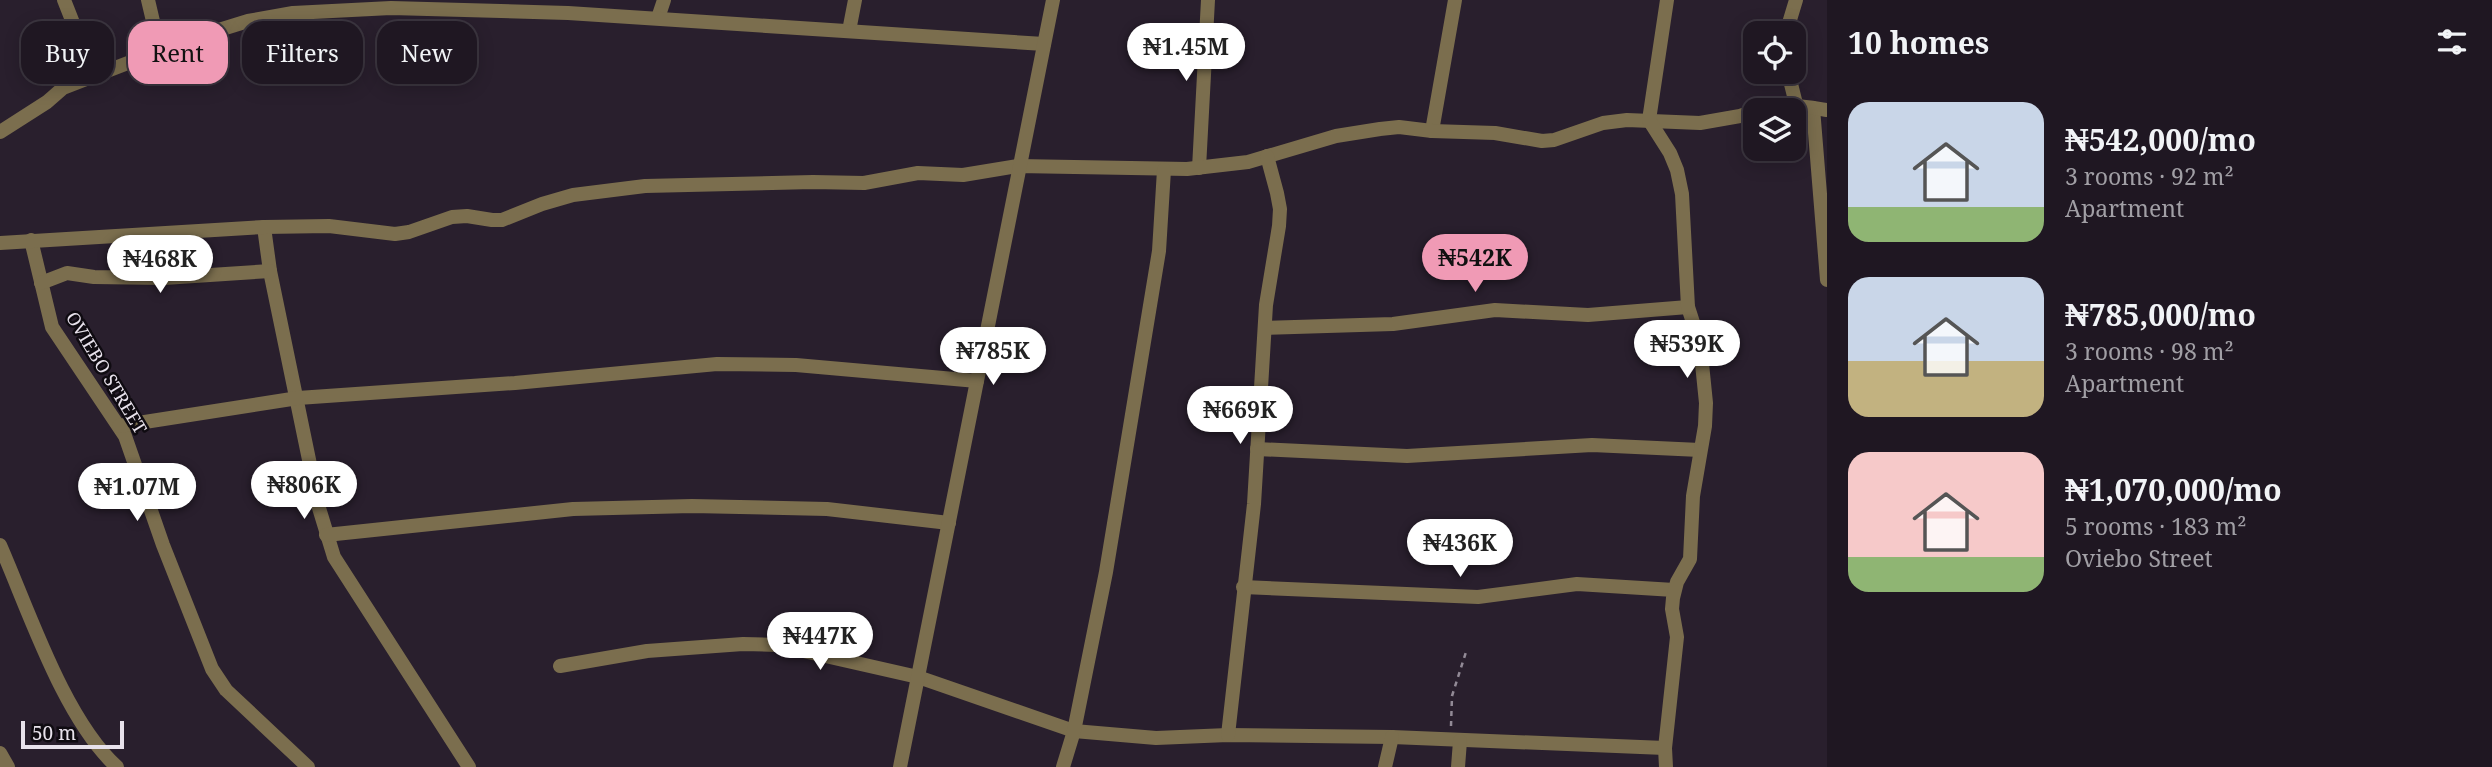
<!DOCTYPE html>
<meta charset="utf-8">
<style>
:root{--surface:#1f1722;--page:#27202a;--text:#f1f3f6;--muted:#a19fa5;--line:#3c3640;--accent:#f09ab5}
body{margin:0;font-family:"Noto Serif",serif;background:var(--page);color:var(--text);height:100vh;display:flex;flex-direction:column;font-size:26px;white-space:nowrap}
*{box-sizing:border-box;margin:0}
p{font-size:23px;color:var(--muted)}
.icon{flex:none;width:38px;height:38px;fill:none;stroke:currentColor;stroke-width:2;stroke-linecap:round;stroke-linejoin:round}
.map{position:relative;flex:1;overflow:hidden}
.sheet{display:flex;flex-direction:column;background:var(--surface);width:665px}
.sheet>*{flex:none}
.guide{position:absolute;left:21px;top:21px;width:665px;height:63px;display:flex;gap:14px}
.fabs{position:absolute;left:1743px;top:21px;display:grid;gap:14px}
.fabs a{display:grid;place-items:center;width:63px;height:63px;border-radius:14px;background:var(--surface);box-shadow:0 4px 18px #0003,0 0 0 2px var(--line);font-size:35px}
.scale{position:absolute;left:21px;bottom:18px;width:103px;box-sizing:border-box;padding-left:7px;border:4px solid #e8e2ec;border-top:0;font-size:19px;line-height:24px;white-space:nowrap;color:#e8e2ec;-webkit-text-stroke:5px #0f0b11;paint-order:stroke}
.price{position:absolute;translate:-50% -60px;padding:0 16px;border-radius:24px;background:#fff;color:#222;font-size:23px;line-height:46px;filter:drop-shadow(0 2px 4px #0008)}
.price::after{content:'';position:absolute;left:50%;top:42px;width:21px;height:16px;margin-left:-10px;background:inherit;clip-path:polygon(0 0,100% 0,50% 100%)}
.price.active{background:var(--accent);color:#111}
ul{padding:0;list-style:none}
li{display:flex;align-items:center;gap:21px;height:175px;padding:0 21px}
li span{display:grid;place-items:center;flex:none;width:196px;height:140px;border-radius:21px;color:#555}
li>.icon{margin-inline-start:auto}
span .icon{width:84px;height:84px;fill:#fffc;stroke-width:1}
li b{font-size:30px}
h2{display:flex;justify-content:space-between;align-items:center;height:84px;padding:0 21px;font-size:30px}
.chip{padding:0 24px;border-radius:21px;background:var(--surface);box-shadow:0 4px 18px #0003,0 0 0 2px var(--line);font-size:24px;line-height:63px}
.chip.active{background:var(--accent);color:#111}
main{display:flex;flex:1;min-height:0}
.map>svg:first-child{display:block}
</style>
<main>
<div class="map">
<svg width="1827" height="767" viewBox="0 0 1827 767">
<rect width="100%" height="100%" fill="#291f2d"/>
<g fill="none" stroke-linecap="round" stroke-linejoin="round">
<polyline stroke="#928a96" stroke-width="2.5" stroke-dasharray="5 5" stroke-linecap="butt" points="1451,726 1452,696 1466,652"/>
<g stroke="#7b6e4e" stroke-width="14">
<polyline points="64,0 94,76"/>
<polyline points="148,0 160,51"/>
<polyline points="658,18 664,0"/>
<polyline points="849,31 855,0"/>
<polyline points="1786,33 1796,0"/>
<polyline points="1788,72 1796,104"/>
<polyline points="1813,108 1827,280"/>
<path d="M1757,110C1782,102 1802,106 1827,110"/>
<polyline points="1432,131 1455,0"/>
<polyline points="0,132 47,102 63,88 94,76 193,38 248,21 293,13 391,8 568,13 1044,44"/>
<polyline points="1199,168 1208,0"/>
<polyline points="264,227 270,271 319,508 334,557 469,767"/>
<polyline points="31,240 52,327 125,436 163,545 212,669 226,690 308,767"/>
<polyline points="0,243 264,227 329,226 395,234 409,232 452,217 467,216 492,220 502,220 542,204 573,195 645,186 813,182 864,183 918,173 963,175 1018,166 1187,169 1248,162 1336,136 1380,129 1399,127 1432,131 1495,133 1542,141 1554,140 1603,123 1627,120 1700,123 1740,116 1755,111"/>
<polyline points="41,283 67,273 94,277 164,278 270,271"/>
<polyline points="1265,328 1393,324 1495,310 1588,315 1688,307"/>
<polyline points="119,426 298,398 515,383 717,364 796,365 977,381"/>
<polyline points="1257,449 1407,456 1592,445 1700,450"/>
<polyline points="326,535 573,509 692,506 827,509 949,523"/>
<path d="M0,545C29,611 64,719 117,767"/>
<polyline points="1243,587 1478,597 1577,584 1674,590"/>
<polyline points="560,666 647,651 743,644 777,645 918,677 1074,731 1156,738 1228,735 1392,737 1665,748"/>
<polyline points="1228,735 1254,504 1266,305 1279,226 1280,209 1277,193 1267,156"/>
<polyline points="0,753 8,767"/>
<polyline points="900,767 1053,0"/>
<polyline points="1063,767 1074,731 1106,572 1159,251 1164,170"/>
<polyline points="1385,767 1392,737"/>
<polyline points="1458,767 1460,741"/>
<polyline points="1666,767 1665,748 1677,637 1672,609 1673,598 1677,582 1690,559 1693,496 1705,426 1706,403 1700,344 1688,307 1682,194 1677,170 1670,153 1649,120 1667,0"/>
</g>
</g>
<g text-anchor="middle" stroke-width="5" stroke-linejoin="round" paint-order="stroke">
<g font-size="18" fill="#e8e2ec" stroke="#0f0b11">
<text transform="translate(106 373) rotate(59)" y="6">OVIEBO STREET</text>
</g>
</g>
</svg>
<div class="fabs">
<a><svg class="icon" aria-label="locate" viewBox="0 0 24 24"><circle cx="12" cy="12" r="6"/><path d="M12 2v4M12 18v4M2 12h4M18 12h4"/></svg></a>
<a><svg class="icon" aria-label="layers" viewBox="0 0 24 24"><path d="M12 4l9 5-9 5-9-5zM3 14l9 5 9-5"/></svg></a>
</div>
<div class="scale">50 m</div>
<b class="price" style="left:1186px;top:83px">₦1.45M</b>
<b class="price active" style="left:1475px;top:294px">₦542K</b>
<b class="price" style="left:160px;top:295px">₦468K</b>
<b class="price" style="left:1687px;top:380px">₦539K</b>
<b class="price" style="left:993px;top:387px">₦785K</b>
<b class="price" style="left:1240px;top:446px">₦669K</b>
<b class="price" style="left:304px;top:521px">₦806K</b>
<b class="price" style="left:137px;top:523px">₦1.07M</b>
<b class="price" style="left:1460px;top:579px">₦436K</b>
<b class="price" style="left:820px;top:672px">₦447K</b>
<div class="guide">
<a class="chip">Buy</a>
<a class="chip active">Rent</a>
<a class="chip">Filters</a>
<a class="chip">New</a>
</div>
</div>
<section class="sheet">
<h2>10 homes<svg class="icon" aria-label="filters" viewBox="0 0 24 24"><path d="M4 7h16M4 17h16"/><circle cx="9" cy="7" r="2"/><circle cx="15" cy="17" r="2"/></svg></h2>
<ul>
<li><span style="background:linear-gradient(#c9d6e8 75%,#8fb573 0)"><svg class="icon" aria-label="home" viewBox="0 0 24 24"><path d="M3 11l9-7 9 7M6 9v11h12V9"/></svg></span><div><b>₦542,000/mo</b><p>3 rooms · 92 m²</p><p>Apartment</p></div></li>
<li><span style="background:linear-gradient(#c9d6e8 60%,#c2b280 0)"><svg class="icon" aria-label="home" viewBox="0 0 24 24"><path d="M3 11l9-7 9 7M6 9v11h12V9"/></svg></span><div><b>₦785,000/mo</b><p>3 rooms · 98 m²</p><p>Apartment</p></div></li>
<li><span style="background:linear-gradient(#f6c9c9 75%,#8fb573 0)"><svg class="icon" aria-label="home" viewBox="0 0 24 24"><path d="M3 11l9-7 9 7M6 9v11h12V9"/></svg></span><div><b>₦1,070,000/mo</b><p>5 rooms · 183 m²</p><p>Oviebo Street</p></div></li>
</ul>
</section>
</main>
